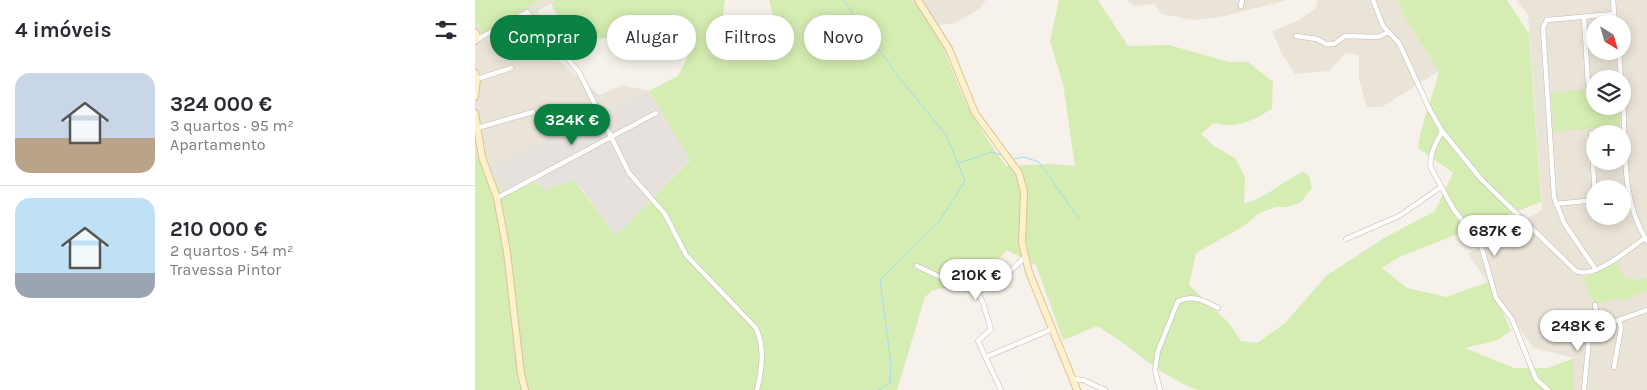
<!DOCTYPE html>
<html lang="pt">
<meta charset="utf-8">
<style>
:root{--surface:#fff;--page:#f7f7f7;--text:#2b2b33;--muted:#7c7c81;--line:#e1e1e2;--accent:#0b8043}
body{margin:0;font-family:Karla,sans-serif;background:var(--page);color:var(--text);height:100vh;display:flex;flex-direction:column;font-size:19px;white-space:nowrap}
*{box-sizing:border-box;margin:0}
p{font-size:16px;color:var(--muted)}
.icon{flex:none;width:28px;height:28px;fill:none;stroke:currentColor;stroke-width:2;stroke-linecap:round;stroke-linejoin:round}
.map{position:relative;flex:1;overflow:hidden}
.details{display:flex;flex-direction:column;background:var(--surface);width:475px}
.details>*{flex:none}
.guide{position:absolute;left:15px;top:15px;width:475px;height:45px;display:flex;gap:10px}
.needle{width:32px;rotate:143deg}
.fabs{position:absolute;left:1111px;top:15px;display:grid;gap:10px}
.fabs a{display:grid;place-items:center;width:45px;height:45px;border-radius:50%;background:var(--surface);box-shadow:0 2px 12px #0003;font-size:25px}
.price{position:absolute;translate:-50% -42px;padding:0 11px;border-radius:18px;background:#fff;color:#222;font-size:16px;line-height:32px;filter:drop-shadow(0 1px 2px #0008)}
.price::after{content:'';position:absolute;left:50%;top:30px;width:15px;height:11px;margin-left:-8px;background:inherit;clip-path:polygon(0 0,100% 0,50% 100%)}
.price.selected{background:var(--accent);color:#fff}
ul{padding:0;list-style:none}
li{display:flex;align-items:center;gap:15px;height:125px;padding:0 15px}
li+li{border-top:1px solid var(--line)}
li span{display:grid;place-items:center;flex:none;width:140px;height:100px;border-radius:15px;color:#555}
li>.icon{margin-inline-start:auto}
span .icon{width:60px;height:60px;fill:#fffc;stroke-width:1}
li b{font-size:21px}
h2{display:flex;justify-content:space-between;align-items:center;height:60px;padding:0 15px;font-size:21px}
.chip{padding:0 18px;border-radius:22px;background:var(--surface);box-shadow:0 2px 12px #0003;font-size:18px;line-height:45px}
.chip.selected{background:var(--accent);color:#fff}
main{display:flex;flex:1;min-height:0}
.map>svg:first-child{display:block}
</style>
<main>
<section class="details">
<h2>4 imóveis<svg class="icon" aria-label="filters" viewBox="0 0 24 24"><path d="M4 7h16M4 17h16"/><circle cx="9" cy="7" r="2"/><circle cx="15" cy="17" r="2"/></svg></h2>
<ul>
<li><span style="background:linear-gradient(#c9d6e8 65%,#b9a48a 0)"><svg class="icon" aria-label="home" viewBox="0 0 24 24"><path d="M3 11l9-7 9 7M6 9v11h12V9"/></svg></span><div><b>324 000 €</b><p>3 quartos · 95 m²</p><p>Apartamento</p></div></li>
<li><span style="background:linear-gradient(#bfe0f5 75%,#9aa5b1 0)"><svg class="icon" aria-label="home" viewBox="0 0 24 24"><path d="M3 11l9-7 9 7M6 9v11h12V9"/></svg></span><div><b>210 000 €</b><p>2 quartos · 54 m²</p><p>Travessa Pintor</p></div></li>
</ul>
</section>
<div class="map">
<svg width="1172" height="390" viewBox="0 0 1172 390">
<rect width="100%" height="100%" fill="#f6f2eb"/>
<g fill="#eae4d8" fill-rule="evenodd">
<polygon points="0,0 81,0 63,11 75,53 124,95 148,85 174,91 78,135 14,167 0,154"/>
<polygon points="435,0 511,0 504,9 480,23 457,26"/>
<polygon points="651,0 813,0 745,17 718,20 687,14 680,4 659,6"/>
<polygon points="843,0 922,0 933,23 964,71 907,107 892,107 884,79 884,55 871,53 854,71 820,74 806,52 797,31 824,20 841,8"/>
<path d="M1041,0H1172V390H1099V358L1058,348L993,254L1067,210L1053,15ZM1120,24H1148V51H1120ZM1120,79H1148V106H1120ZM1120,134H1148V161H1120ZM1120,189H1148V216H1120Z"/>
</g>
<polygon fill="#e6e1dc" points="174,91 215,159 141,236 100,180 70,190 60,182 29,198 14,167 78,135"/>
<g fill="#d5ecb2">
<polygon points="0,0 66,0 8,34 0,21"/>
<path d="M81,0H250L247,22L264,31L302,30L294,0H435C468,31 473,66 492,104C502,126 517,146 531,166L574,164L600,166L588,84L575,41L584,0H623L653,46L694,45L754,62H773L798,82L797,109C776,121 763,129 739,123L726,134L739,146L761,159L770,178L769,204C792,198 807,181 828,172L834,176L837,188L826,202L813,207H800L783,214L769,226L721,253L714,285L754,323L766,341L782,343L810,323L851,276L909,238L960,211L978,173L943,148C946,122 958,97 964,71L933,23L922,0H1032L1054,34L1066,202L926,256L907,268L932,288L971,297L1013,282L1036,330L1023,340L990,348L1039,368H1073L1099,358V390H723C685,377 657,346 622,326L588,340L561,265L532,250L502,283L458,290L450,297L422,390H0V154L14,167L29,197L60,182L70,190L99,180L141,236L215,160L174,91L203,76L213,56L191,33L161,47L147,37L117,39L90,31L76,3Z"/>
<polygon points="1120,88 1120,106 1143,106 1145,126 1079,132 1076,93"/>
<polygon points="1142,261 1143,267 1152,280 1157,277 1160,281 1172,277 1172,290 1148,301 1146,297 1120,305 1107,278 1122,273"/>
</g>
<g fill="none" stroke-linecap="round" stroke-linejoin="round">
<g stroke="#a5d9f5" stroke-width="1">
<polyline points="368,0 423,76 471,135 490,181 463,223 405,280 416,364 415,383 403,390"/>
<polyline points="538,159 549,157 564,162 604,219"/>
<polyline points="484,163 516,152 527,155"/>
</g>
<g stroke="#c2b9ac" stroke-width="5.5">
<g id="street">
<path d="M898,0L908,26L924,43L955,110L967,131L1006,179L1101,271C1119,280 1155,248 1170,238"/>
<polyline points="1138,0 1140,24"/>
<polyline points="766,6 767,0"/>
<polyline points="1109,17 1113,84"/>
<polyline points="821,36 842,39 851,44 859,44 870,36 903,37 914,32"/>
<path d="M1,40L52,12L104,72L154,173L190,214L211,255L281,328C290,348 287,369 282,390"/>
<polyline points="1144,51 1146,79"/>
<polyline points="2,79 36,68"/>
<path d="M1148,97C1151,145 1145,199 1172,241"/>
<polyline points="2,128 58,112"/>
<path d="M967,131C962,142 953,155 956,168L979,210L1005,242L1021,298L1037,319L1061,379L1073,390"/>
<polyline points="1116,133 1120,197"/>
<polyline points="22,198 181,113"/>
<polyline points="1081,204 1120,200"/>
<polyline points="871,239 924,216 966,187"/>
<polyline points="442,266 493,290 502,291 512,284 528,278 550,257"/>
<polyline points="1121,270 1089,223 1079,197 1068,27 1072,20 1139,14"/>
<polyline points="502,291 508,303 516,329 503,341 526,390"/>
<polyline points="1120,305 1124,325"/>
<polyline points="1124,325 1135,323 1172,310"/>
<polyline points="511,357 577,329"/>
<polyline points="1139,367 1146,328 1144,320"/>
<polyline points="598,379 608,380 630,390"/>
<path d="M685,390L680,370L683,351L703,301C719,294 729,301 743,308"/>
<polyline points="1109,390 1114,338 1124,325"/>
</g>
</g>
<g stroke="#d8c498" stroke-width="8">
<g id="secondary">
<polyline points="443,0 474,49 500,113 544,173 549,192 547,243 554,272 602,390"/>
<polyline points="0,32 2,36 0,41"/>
<polyline points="0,73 2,79 0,97"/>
<polyline points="0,113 7,157 22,198 32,252 46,374 50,390"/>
</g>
</g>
<use href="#street" stroke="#fff" stroke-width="4.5"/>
<use href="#secondary" stroke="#fff0cc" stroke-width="6"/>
</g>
</svg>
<div class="fabs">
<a><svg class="needle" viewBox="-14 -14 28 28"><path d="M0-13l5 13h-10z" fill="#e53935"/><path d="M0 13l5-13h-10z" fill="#7c7c81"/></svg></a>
<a><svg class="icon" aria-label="layers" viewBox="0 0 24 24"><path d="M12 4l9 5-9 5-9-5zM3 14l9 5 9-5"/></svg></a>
<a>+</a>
<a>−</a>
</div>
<b class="price selected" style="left:97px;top:146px">324K €</b>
<b class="price" style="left:1020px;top:257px">687K €</b>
<b class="price" style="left:501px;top:301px">210K €</b>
<b class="price" style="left:1103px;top:352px">248K €</b>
<div class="guide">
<a class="chip selected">Comprar</a>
<a class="chip">Alugar</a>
<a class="chip">Filtros</a>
<a class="chip">Novo</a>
</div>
</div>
</main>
